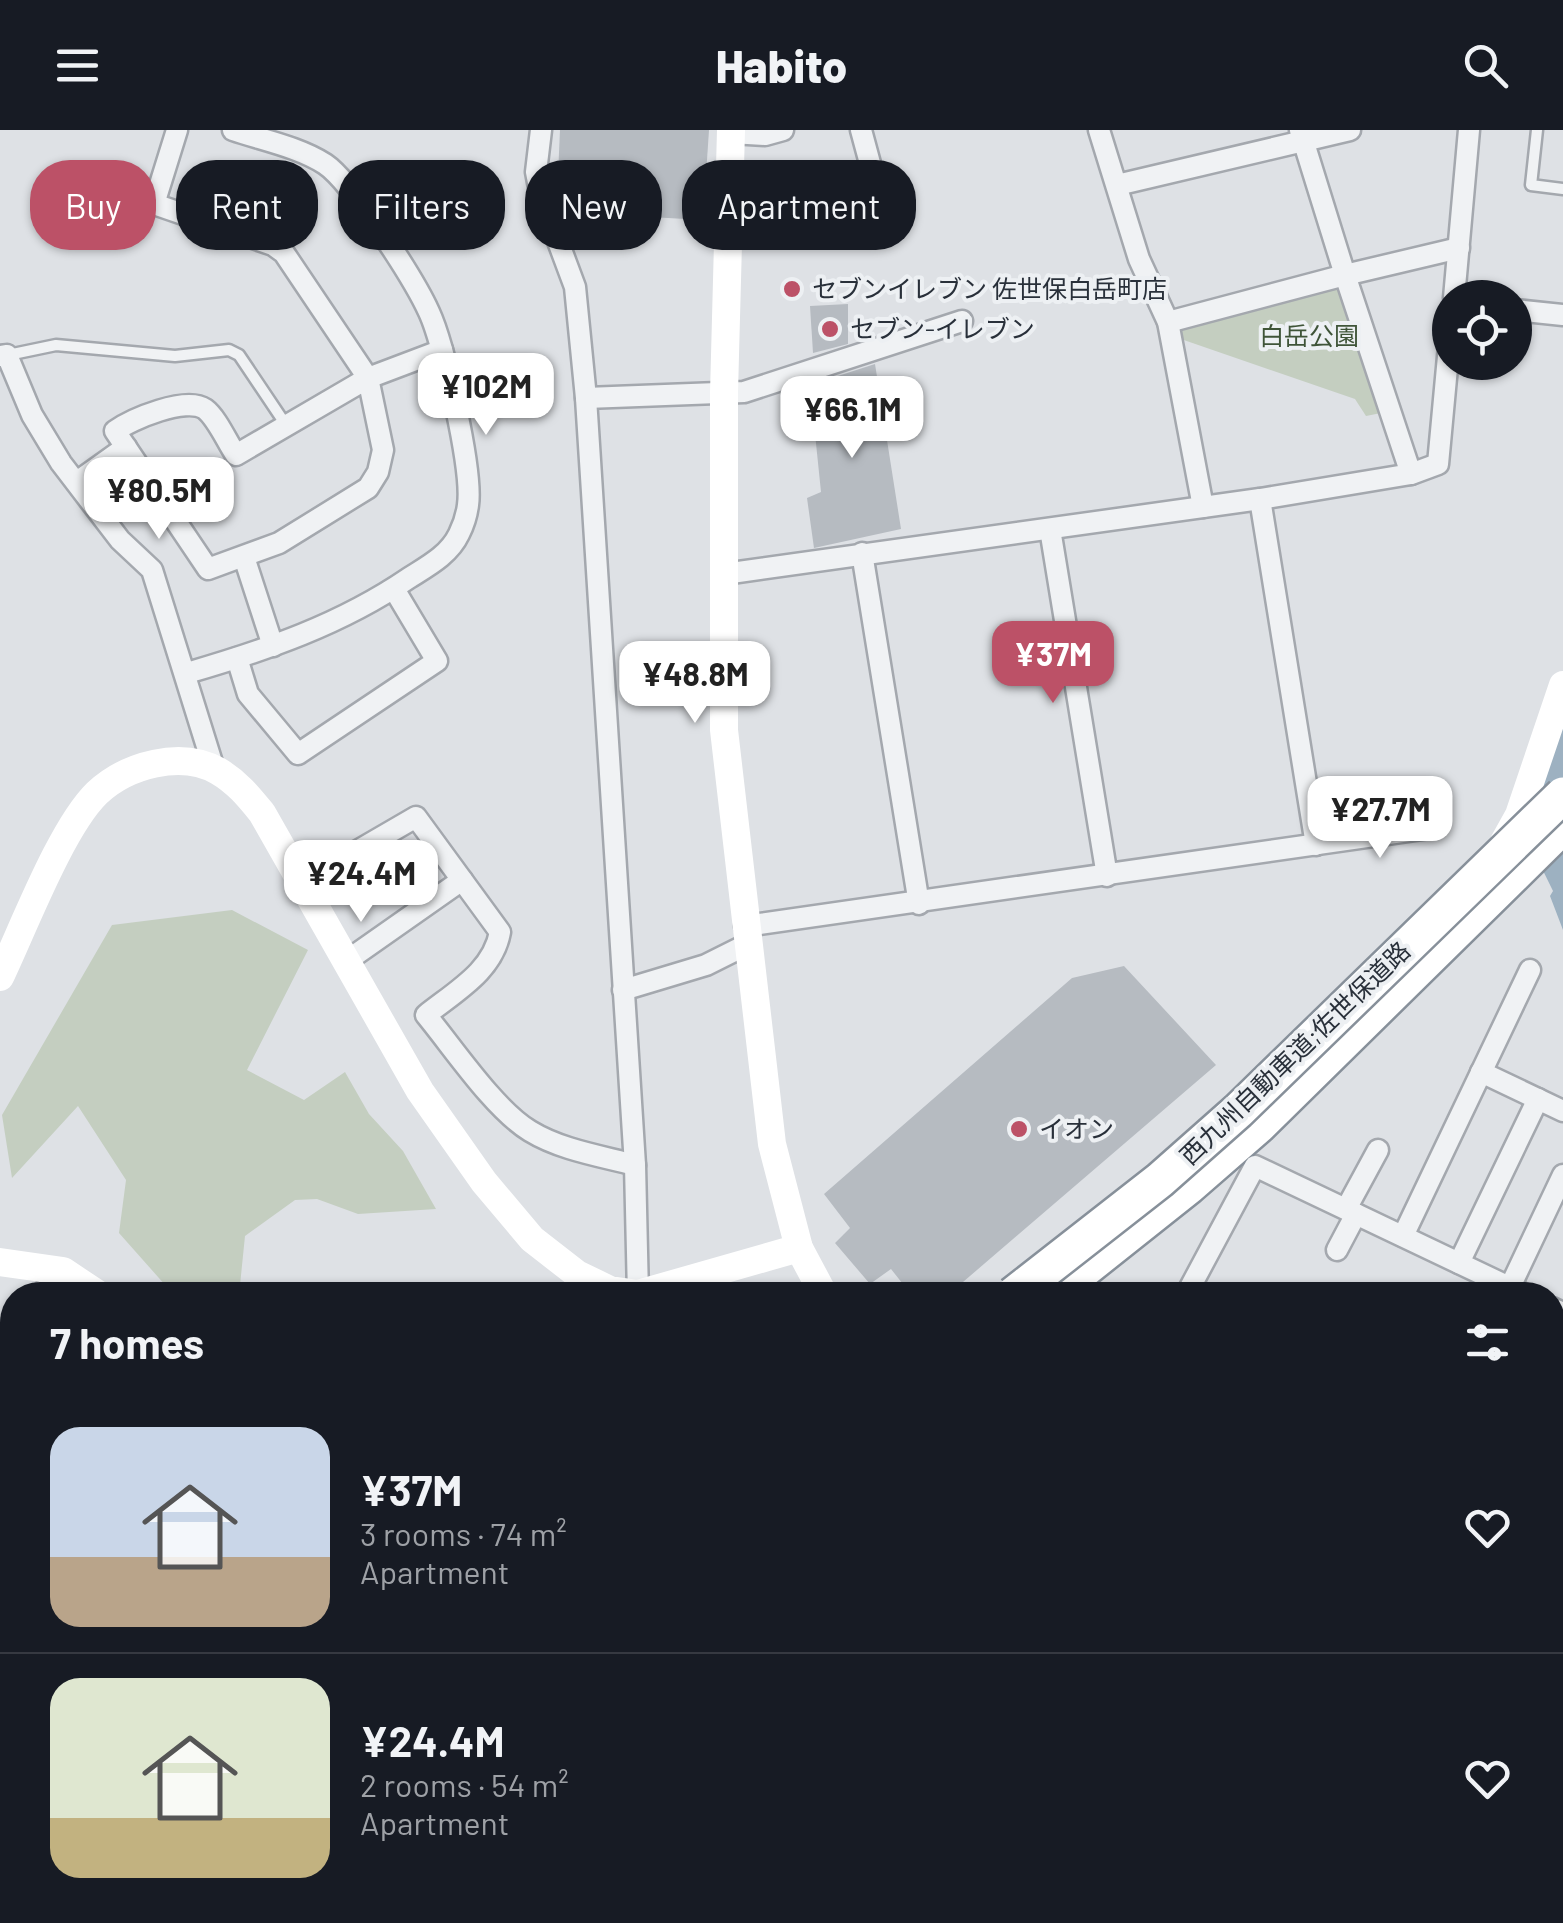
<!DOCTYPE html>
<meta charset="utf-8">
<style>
:root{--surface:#171b24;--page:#242831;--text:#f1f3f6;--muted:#9ea1a6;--line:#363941;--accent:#bc5167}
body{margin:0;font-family:Barlow,"Noto Sans JP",sans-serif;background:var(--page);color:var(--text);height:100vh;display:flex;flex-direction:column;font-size:38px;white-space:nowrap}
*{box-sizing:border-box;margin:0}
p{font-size:32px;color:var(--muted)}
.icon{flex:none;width:55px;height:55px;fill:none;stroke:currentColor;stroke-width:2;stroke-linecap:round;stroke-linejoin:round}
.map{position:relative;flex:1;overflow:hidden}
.sheet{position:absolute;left:0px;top:1152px;width:1565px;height:642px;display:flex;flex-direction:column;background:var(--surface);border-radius:40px 40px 0 0;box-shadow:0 2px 8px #0004}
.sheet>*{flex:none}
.hud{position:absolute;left:30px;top:30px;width:1000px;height:90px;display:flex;gap:20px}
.tools{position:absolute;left:1432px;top:150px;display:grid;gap:20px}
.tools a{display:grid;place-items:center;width:100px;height:100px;border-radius:50%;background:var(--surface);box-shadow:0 2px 8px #0004;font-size:50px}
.price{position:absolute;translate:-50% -85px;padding:0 22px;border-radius:20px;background:#fff;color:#222;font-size:32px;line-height:65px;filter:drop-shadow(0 2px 5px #0008)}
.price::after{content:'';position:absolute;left:50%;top:60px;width:30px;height:22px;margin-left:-15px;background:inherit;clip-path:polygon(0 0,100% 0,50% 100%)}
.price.on{background:var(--accent);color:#fff}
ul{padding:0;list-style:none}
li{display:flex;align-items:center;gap:30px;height:250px;padding:0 50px}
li+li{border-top:2px solid var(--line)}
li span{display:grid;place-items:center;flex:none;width:280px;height:200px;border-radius:30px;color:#555}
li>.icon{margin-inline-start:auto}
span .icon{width:120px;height:120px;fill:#fffc;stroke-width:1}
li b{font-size:42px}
h2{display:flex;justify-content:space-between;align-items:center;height:120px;padding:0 50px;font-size:42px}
.tag{padding:0 35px;border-radius:40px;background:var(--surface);box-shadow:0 2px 8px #0004;font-size:35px;line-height:90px}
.tag.on{background:var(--accent);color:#fff}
header{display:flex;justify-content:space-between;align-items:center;height:130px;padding:0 50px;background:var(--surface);font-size:45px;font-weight:800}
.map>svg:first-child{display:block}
</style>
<header><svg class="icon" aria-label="menu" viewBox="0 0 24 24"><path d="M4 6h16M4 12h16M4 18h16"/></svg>Habito<svg class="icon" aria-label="search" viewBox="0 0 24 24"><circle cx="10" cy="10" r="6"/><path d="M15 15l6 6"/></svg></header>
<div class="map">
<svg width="1563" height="1793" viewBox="0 0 1563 1793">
<rect width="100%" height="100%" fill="#dee1e5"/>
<g fill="#c4cec0">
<polygon points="1339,154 1381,283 1366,286 1355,269 1178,208 1177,198"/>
<polygon points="232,780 308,820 247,940 304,970 345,942 369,984 403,1021 436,1079 358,1084 317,1069 295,1070 245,1106 239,1165 174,1165 119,1103 126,1050 78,976 12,1048 2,985 112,795"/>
</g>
<polygon fill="#9db1c1" points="1563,588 1563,800 1550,766 1553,761 1527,708"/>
<g fill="#b6bbc1">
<polygon points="560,0 709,0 703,90 562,82 557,68"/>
<polygon points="848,174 848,214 813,223 810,176"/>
<polygon points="875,234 901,399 814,418 807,368 821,362 810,255"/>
<polygon points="1124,836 1216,935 949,1164 910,1163 891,1139 870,1154 835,1113 850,1098 824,1064 1072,848"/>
</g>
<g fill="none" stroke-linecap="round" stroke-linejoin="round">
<g stroke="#babec3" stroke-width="35" stroke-dasharray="35 18" stroke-linecap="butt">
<polyline points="261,1793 272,1782"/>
<polyline points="377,1793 386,1782"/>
</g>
<g stroke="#a4a8ae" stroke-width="15">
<g id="lane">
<polyline points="1537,0 1531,55 1563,59"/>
<polyline points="8,225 56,215 175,226 229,220 239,225 286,295"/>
<polyline points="1153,1782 1162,1793"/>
<polyline points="1198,1782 1203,1793"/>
<polyline points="1254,1782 1257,1793"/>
<polyline points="1223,1793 1228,1782"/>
<polyline points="1295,1793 1300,1782"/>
</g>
</g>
<g stroke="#a4a8ae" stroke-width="25">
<g id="street">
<path d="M177,0L154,74L273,115L284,123L368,248L383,320L378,342L368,358L279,413L208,439L115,301C132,289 186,266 205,279C217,288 227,312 236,325L368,248L442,220"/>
<polyline points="541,0 536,42 540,63 575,157 586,268 635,1035 638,1165"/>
<polyline points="861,0 878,63"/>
<polyline points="1099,0 1139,129 1168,192 1203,377"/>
<polyline points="731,3 765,5 783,0"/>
<polyline points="1117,55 1350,0"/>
<polyline points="1454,168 1469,0"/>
<polyline points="1515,180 1563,185"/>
<polyline points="1168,192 1345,145 1300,0"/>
<polyline points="1450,205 1438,334 1411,344 1345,145 1459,118"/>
<polyline points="0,226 7,225 32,285 61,333 120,410 152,440 214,639"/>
<polyline points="586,268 744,262 962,191"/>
<polyline points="77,352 126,317"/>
<polyline points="1260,369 1316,715"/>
<polyline points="1050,399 1107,746"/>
<polyline points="862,423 919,774"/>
<polyline points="244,427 273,516"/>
<polyline points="724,444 1260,369 1411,344"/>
<polyline points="237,528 248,564 298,624 437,531 394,459"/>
<path d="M187,543C266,520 340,495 409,448C428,436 449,425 459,404C463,396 467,383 468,375C473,341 444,214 429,182C415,151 352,52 325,34C299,17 262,10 233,0"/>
<path d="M304,752L416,687L500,802C493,841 456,861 426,885C454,919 494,979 530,1001C561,1020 601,1026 635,1035"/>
<polyline points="745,796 1437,697"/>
<polyline points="348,830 462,750"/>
<polyline points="623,860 706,835 748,814"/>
<polyline points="1481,942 1563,981"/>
<polyline points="1346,1079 1378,1020"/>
<polyline points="1403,1106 1530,840"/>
<polyline points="1337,1120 1356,1084"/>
<polyline points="1459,1133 1538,969"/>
<polyline points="1510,1157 1563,1045"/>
<polyline points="40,1165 63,1141"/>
<polyline points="1186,1165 1255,1036 1526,1165"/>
<polyline points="1552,1178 1563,1183"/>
<polyline points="0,1207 12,1193"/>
<polyline points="1552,1349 1563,1327"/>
<polyline points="1552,1585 1563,1590"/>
<polyline points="917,1782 928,1793"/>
</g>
</g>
<g stroke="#87909a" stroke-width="40">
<polyline id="highway" points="1052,1165 1189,1056 1259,995 1563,696"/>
</g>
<use href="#lane" stroke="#f0f2f4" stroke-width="10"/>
<use href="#street" stroke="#f0f2f4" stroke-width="20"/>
<g stroke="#fff" stroke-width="28">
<polyline points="731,0 724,263 724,600 772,1014 799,1118 824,1165"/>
<polyline points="1504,712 1519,685 1563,555"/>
<path d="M0,847C23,799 61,698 97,663C127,635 181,620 218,641C237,652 249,667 262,683L420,961L484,1052L532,1109L577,1144L610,1160L638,1164L799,1118"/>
<polyline points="0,1132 63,1141 99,1165"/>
<polyline points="0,1357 12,1373"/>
<polyline points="0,1542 12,1524"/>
<polyline points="0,1682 12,1732"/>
<polyline points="44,1782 52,1793"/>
<polyline points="324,1782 329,1793"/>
<polyline points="825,1782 826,1793"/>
<polyline points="1340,1793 1346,1782"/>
</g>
<use href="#highway" stroke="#fff" stroke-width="35"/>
<g stroke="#87909a" stroke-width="40" stroke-linecap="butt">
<polyline id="highway-bridge" points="1013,1165 1160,1050 1238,981 1563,665"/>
</g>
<use href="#highway-bridge" stroke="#fff" stroke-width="35"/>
</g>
<g fill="#bc5167" stroke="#edf0f3" stroke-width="4">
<circle cx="792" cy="159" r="10"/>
<circle cx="830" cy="199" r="10"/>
<circle cx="1019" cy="999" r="10"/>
</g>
<g text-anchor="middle" stroke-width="8" stroke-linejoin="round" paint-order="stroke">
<g font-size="25" fill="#29303a" stroke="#edf0f3" text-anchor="start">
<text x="812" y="168">セブンイレブン 佐世保白岳町店</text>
<text x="850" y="208">セブン-イレブン</text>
<text x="1039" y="1008">イオン</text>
</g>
<g font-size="25" fill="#3f5438" stroke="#edf0f3">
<text x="1309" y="215">白岳公園</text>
</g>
<g font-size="25" fill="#29303a" stroke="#edf0f3">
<text transform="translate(1295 923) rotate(-44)" y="9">西九州自動車道;佐世保道路</text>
</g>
</g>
</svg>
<div class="tools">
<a><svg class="icon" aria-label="locate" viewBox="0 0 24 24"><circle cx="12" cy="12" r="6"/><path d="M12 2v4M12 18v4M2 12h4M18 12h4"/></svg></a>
</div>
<b class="price" style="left:486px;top:308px">¥102M</b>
<b class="price" style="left:852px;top:331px">¥66.1M</b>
<b class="price" style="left:159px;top:412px">¥80.5M</b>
<b class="price on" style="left:1053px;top:576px">¥37M</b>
<b class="price" style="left:695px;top:596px">¥48.8M</b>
<b class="price" style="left:1380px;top:731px">¥27.7M</b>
<b class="price" style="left:361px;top:795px">¥24.4M</b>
<div class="hud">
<a class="tag on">Buy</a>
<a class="tag">Rent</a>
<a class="tag">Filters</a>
<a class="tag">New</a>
<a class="tag">Apartment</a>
</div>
<section class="sheet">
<h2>7 homes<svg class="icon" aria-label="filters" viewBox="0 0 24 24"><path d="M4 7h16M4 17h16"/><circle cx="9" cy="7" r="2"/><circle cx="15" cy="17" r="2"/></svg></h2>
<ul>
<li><span style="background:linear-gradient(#c9d6e8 65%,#b9a48a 0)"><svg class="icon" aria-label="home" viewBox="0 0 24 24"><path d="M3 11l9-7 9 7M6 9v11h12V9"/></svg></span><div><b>¥37M</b><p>3 rooms · 74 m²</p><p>Apartment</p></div><svg class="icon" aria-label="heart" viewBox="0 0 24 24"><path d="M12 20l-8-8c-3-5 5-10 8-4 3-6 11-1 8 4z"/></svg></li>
<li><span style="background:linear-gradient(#dfe7d0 70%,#c2b280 0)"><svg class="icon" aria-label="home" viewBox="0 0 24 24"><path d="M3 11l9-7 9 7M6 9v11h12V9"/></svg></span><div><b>¥24.4M</b><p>2 rooms · 54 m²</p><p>Apartment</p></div><svg class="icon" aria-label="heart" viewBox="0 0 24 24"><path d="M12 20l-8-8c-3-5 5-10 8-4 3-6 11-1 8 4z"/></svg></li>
</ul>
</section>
</div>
